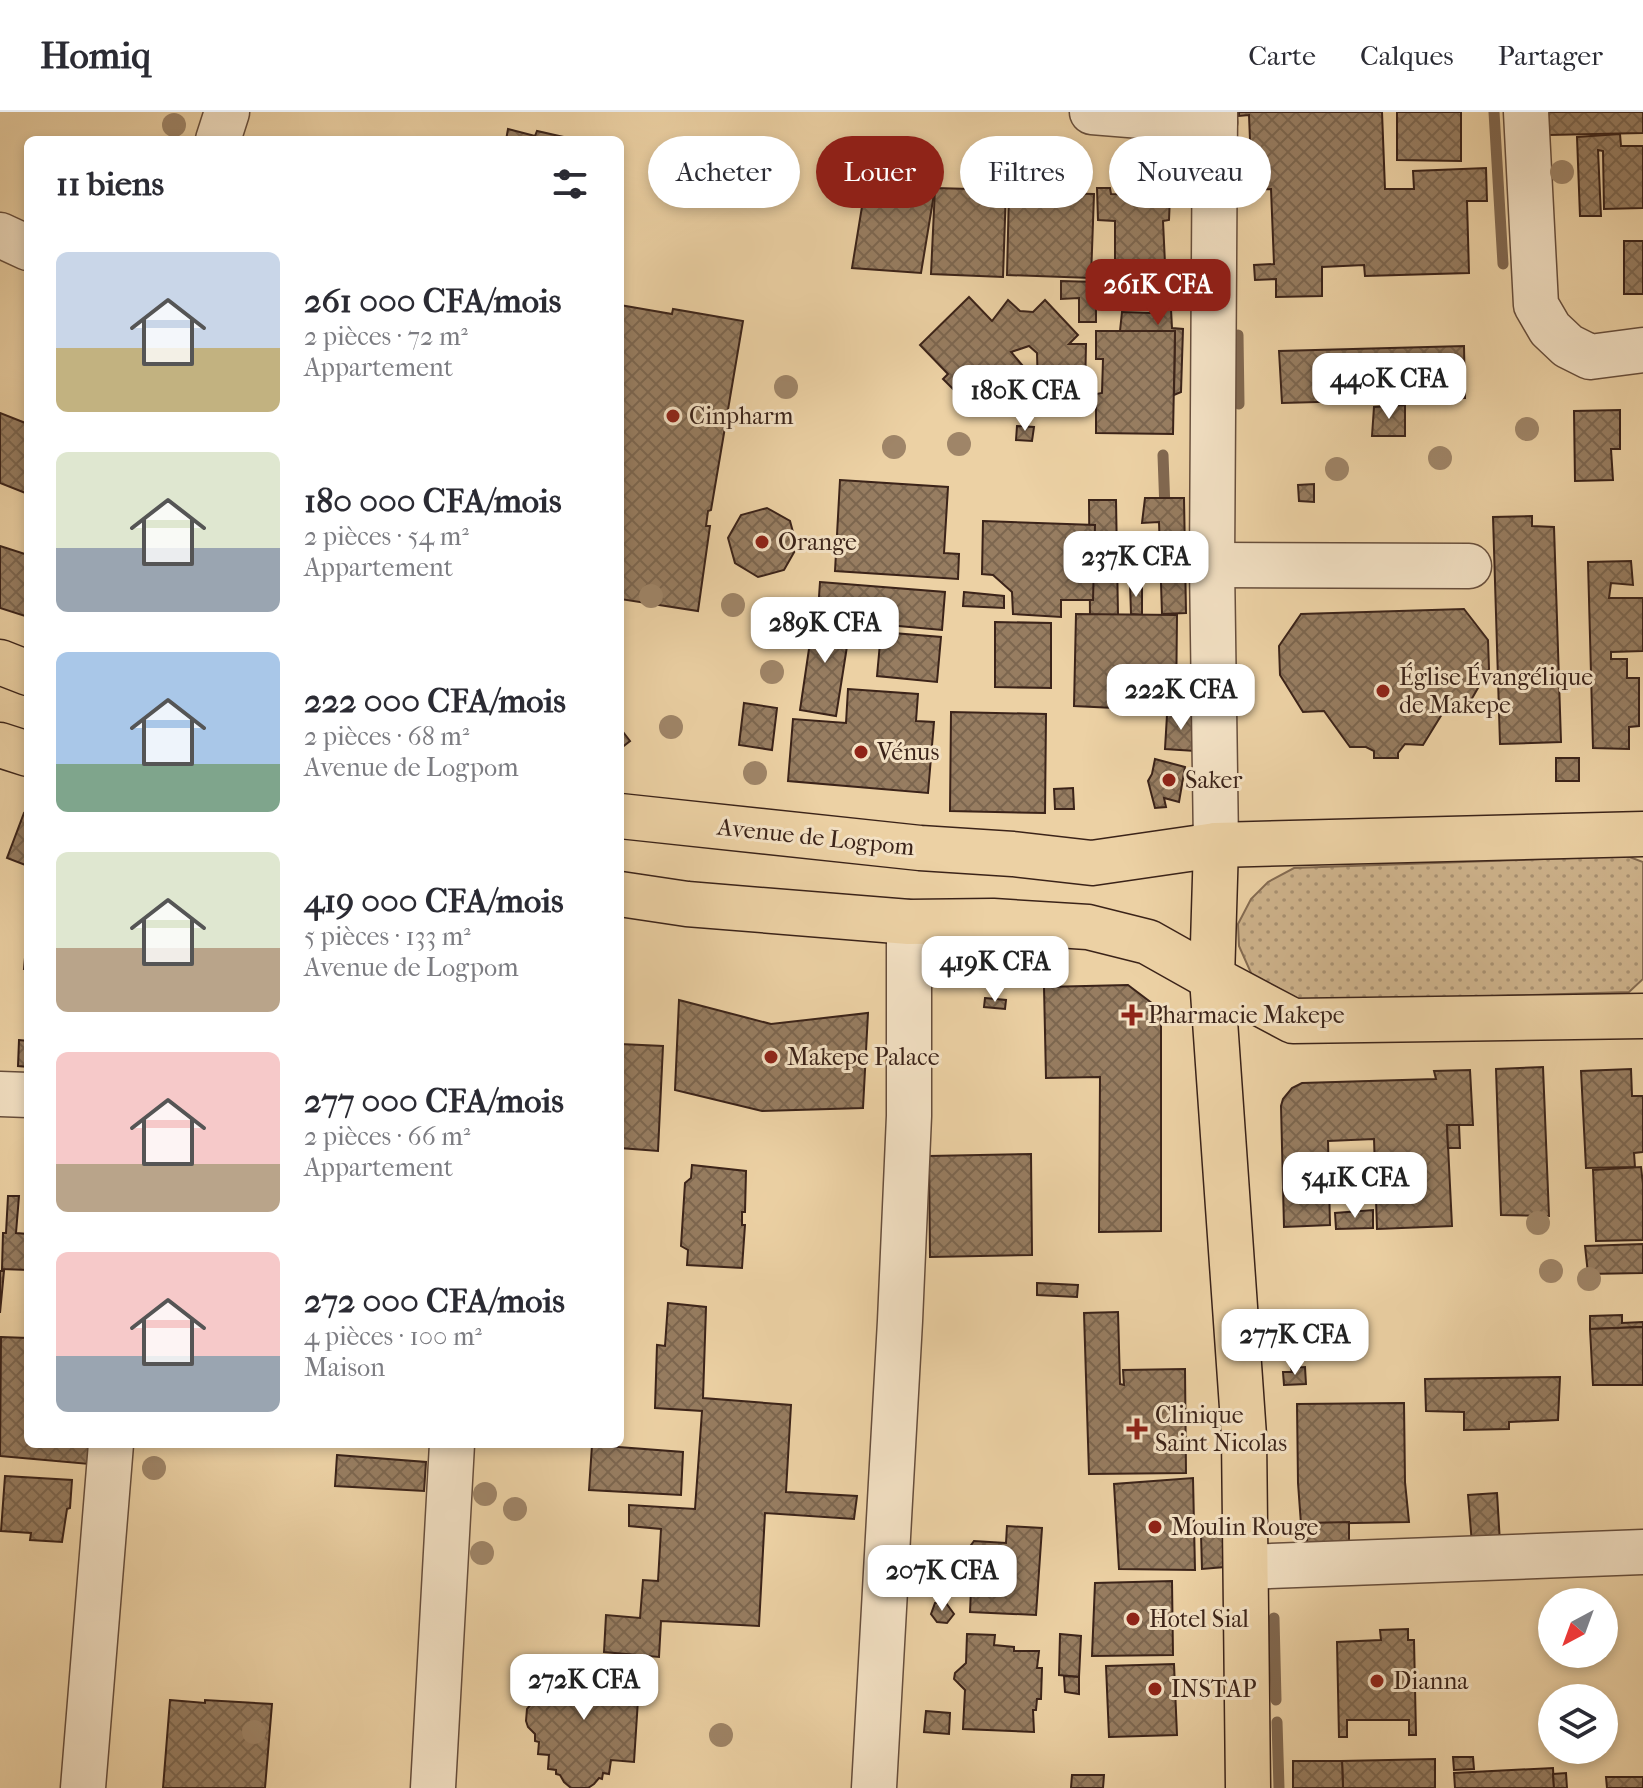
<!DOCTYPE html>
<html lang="fr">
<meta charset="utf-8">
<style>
:root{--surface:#fff;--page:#f2f2f3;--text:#2b2b33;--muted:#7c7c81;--line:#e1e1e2;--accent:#8f2418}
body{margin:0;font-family:"IM FELL French Canon",serif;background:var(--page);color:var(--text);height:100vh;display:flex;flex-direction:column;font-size:30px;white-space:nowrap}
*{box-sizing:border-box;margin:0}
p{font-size:26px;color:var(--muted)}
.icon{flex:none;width:44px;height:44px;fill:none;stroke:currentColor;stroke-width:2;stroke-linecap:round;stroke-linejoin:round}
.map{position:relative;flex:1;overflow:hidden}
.side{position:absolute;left:24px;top:24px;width:600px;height:1312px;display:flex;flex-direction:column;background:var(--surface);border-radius:12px;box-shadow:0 4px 12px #0003}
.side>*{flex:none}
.guide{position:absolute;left:648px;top:24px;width:760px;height:72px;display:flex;gap:16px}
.needle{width:52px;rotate:221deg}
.fabs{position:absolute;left:1538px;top:1476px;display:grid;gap:16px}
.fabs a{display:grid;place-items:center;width:80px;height:80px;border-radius:50%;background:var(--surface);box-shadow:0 4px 12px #0003;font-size:40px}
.price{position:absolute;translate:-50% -68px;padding:0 18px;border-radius:16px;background:#fff;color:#222;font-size:26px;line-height:52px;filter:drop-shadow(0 2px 4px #0008)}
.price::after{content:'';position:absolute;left:50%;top:48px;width:24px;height:18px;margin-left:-12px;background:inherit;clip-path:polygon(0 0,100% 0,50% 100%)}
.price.active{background:var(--accent);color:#fff}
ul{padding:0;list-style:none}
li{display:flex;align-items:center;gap:24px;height:200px;padding:0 32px}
li span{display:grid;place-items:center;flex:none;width:224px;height:160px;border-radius:12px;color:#555}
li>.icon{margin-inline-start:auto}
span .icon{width:96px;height:96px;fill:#fffc;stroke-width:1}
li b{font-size:34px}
h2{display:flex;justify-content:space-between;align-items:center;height:96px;padding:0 32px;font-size:34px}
.chip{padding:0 28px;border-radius:36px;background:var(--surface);box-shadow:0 4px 12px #0003;font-size:28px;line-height:72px}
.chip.active{background:var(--accent);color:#fff}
header{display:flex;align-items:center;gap:48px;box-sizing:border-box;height:112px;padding:0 40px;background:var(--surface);border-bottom:2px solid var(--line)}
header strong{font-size:38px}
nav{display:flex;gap:44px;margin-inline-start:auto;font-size:28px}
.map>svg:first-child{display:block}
</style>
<header>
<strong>Homiq</strong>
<nav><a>Carte</a><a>Calques</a><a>Partager</a></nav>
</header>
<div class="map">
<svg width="1643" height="1676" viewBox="0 0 1643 1676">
<defs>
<pattern id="grass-dots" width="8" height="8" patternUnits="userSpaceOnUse" patternTransform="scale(2)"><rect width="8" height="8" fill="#ceb38c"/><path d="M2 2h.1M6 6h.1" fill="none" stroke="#a89172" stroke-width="1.8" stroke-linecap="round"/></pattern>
<pattern id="building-cross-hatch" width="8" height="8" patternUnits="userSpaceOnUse" patternTransform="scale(2)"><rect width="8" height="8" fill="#977d61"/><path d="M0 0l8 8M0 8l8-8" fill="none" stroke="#7c664f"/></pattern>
</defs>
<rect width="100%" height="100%" fill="#ecd1a4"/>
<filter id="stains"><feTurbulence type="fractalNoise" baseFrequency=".0025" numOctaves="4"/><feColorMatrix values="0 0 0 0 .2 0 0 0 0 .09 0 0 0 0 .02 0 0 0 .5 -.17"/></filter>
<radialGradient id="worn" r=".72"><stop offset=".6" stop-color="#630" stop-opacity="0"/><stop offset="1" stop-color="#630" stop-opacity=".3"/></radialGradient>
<polygon fill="url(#grass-dots)" stroke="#846b52" stroke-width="2" points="1627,744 1643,750 1643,867 1629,880 1298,890 1272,881 1251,861 1239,834 1238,812 1251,787 1268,770 1294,756"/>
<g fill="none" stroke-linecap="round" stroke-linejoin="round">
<g stroke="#816850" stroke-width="11">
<polyline points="1494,0 1503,152"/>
<polyline points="1154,28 1155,95"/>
<polyline points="1238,223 1239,292"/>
<polyline points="1163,343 1165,398"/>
<polyline points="1274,1506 1276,1588"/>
<polyline points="1277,1610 1279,1676"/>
</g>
</g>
<g fill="url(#building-cross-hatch)" stroke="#3b2319" stroke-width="2">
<polygon points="1239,0 1382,0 1385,77 1414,77 1413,59 1486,56 1487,89 1467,89 1469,161 1365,164 1364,153 1322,155 1322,184 1276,185 1276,167 1255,168 1254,153 1274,152 1271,77 1252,78 1249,3 1239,4"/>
<polygon points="1397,0 1461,0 1461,49 1397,48"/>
<polygon points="1548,0 1643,0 1643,21 1549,23"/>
<polygon points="508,17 535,24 537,19 577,28 506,28"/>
<polygon points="1620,22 1621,34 1643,34 1643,96 1604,97 1603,39 1598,38 1601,104 1580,104 1577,25"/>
<polygon points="884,61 920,66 919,73 935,76 921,161 852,156 866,70 882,73"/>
<polygon points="935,76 1006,78 1003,165 931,162"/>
<polygon points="1097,76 1110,76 1111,82 1170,84 1169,108 1163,109 1166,173 1115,172 1115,109 1098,108"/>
<polygon points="1009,80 1094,82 1091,166 1007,163"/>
<rect x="1624" y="129" width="19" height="53"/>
<polygon points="1061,169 1096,170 1096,210 1079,210 1079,186 1061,187"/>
<polygon points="1170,178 1172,216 1183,217 1181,280 1174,283 1175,219 1120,219 1122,200 1151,201 1152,179"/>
<polygon points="969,185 992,209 1008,188 1020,199 1033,200 1045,188 1078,223 1069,232 1086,232 1085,278 1038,278 1037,241 1029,234 1011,240 1028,260 986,301 957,272 953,277 943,267 948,262 920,233"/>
<polygon points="620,193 672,202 673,197 743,209 711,398 708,399 706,414 710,414 698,499 620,487"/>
<polygon points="1096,219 1175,219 1173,322 1096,321 1096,282 1102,281 1103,247 1096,247"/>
<polygon points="1464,234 1465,286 1282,291 1279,239"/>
<polygon points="1405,293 1405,324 1372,324 1374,295"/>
<polygon points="1620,298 1620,337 1611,337 1613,368 1575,369 1574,299"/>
<polygon points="0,301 28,312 28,382 0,371"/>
<polygon points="1017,314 1034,315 1032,329 1016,328"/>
<polygon points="840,368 948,375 944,441 959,442 958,467 835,459"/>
<polygon points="1314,372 1314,390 1299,389 1298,373"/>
<polygon points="1145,386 1184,386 1186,501 1162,502 1159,410 1142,411"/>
<polygon points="1089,388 1116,388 1118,503 1090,503"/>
<polygon points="767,396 790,409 797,435 784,458 758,465 735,451 728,426 741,403"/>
<polygon points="1532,404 1532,414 1554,415 1561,630 1500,632 1493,405"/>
<polygon points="983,409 1095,413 1093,488 1061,488 1061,505 1013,502 1012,480 993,463 982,462"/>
<polygon points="0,434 28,443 28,505 0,496"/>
<polygon points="1631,449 1633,473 1611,471 1609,486 1643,486 1643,539 1611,540 1611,547 1627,547 1627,566 1639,566 1639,614 1629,615 1629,637 1593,636 1588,450"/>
<polygon points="820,470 945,480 942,518 866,511 867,503 818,499"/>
<polygon points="1130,471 1142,471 1142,503 1131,502"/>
<polygon points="964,480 1004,484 1004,496 963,494"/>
<polygon points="1464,497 1488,528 1489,557 1467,595 1447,594 1423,633 1405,632 1398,641 1398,646 1374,646 1374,639 1366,635 1350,635 1324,599 1303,600 1280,563 1279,534 1301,502"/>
<polygon points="1076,502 1177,503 1176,599 1074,594"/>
<polygon points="814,503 851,509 836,604 800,598"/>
<polygon points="995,510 1051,511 1051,576 995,575"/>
<polygon points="881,520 941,525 937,570 877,564"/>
<polygon points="848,577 918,582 916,609 934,610 928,681 788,669 793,607 846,611"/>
<polygon points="744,591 777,596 772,638 739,633"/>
<polygon points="951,600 1046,602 1045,701 950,699"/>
<polygon points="1167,603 1198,603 1195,639 1165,637"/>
<polygon points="620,616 630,629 620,637"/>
<rect x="1556" y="646" width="23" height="23"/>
<polygon points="1155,647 1185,655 1179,690 1164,686 1166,695 1155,696 1148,669 1152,662"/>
<polygon points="1073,676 1074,697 1055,697 1054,677"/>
<polygon points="24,701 28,702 28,754 7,746"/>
<polygon points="27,823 28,823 28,857 24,857"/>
<polygon points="1128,873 1161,898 1161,1119 1099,1120 1100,965 1046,966 1044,875"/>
<polygon points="985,886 1006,888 1005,897 984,895"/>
<polygon points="679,888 771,912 868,901 863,996 762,999 675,978"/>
<polygon points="19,928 28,929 28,955 18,954"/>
<polygon points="620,932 663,934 658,1039 620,1036"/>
<polygon points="1543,955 1549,1104 1501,1103 1496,957"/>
<polygon points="1631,957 1632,984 1643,984 1643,1040 1634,1041 1635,1055 1586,1056 1581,959"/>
<polygon points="1470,958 1473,1013 1447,1013 1452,1114 1377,1117 1374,1027 1328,1029 1330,1113 1284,1115 1281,994 1283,987 1292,976 1302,971 1436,967 1434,959"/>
<polygon points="1447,1013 1459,1013 1460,1036 1448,1036"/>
<polygon points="1031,1042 1032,1143 930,1145 929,1044"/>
<polygon points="692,1053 746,1059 745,1100 742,1100 742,1113 745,1113 742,1156 687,1153 688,1138 681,1134 685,1071 691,1066"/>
<polygon points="1641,1055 1643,1072 1643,1128 1596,1129 1593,1058"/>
<polygon points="8,1084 19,1084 16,1121 28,1122 28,1158 2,1157 3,1121 6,1121"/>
<polygon points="1373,1098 1373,1116 1336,1117 1335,1101"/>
<polygon points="1643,1132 1643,1161 1588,1162 1585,1134"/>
<polygon points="0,1159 4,1159 0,1201"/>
<polygon points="1037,1171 1078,1173 1077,1185 1037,1183"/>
<polygon points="668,1191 706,1195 703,1286 791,1293 786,1380 857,1384 854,1407 765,1401 759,1514 661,1509 659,1545 604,1540 606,1503 640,1506 643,1468 658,1469 661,1417 629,1414 629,1393 695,1397 702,1299 655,1296 657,1233 665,1234"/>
<polygon points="1118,1200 1120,1272 1124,1273 1123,1258 1185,1257 1186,1361 1089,1362 1084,1201"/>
<polygon points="1622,1203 1622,1211 1643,1210 1643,1215 1590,1217 1590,1204"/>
<polygon points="1324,1208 1326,1241 1312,1242 1310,1209"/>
<polygon points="1643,1215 1643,1273 1593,1273 1590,1217"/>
<polygon points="1,1225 28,1226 28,1332 90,1332 89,1352 0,1344"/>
<polygon points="1305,1255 1306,1272 1284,1273 1283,1260 1292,1260 1291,1256"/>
<polygon points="1560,1265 1558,1308 1509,1310 1509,1317 1464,1318 1464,1300 1426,1299 1425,1267"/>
<polygon points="1404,1291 1405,1370 1409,1410 1301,1412 1298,1371 1297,1292"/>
<polygon points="592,1333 683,1340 681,1383 589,1378"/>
<polygon points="337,1343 426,1350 424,1379 335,1374"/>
<polygon points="5,1364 72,1368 70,1396 67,1397 62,1430 30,1428 31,1421 1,1419"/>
<polygon points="1193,1366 1195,1458 1119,1457 1114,1372"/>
<polygon points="1497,1381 1500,1431 1472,1432 1468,1383"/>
<polygon points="1349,1410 1349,1441 1307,1442 1307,1411"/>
<polygon points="1007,1414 1042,1416 1036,1503 970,1500 972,1454 968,1444 969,1436 974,1429 1006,1431"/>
<polygon points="1201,1422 1226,1422 1225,1455 1202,1457"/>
<polygon points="1172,1469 1173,1543 1092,1544 1095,1471"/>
<polygon points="935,1491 946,1491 954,1502 947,1511 937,1510 931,1502"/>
<polygon points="1408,1517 1408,1528 1414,1528 1416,1623 1409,1623 1409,1608 1347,1608 1347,1625 1339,1625 1337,1530 1381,1528 1380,1518"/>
<polygon points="967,1522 995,1523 994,1533 1014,1535 1014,1539 1039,1539 1037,1556 1042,1556 1041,1587 1037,1587 1036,1598 1033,1598 1034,1620 963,1617 965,1578 954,1567 955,1561 966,1551"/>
<polygon points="1060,1522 1081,1524 1079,1565 1059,1563"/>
<polygon points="555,1552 617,1557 617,1571 639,1572 634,1650 611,1648 609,1662 603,1661 602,1667 599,1666 594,1672 588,1676 571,1676 564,1670 560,1663 556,1662 556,1658 548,1657 549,1643 538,1642 539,1630 535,1629 535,1622 528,1615 526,1609 527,1597 537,1585 537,1577 542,1578 543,1565 555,1566"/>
<polygon points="1174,1552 1177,1623 1109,1625 1106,1554"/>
<polygon points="1064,1564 1079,1565 1079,1582 1065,1580"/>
<polygon points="170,1588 205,1591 205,1588 272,1592 265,1676 163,1676"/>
<polygon points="926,1599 950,1601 949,1622 924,1620"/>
<polygon points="1453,1645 1473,1645 1474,1657 1454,1658"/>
<polygon points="1435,1647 1435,1676 1343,1676 1342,1649"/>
<polygon points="1293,1649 1342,1649 1343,1676 1293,1676"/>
<polygon points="1553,1656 1554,1676 1455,1676 1454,1661"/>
<polygon points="1566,1661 1567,1676 1554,1676 1553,1662"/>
<polygon points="1072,1663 1104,1663 1103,1676 1071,1676"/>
<polygon points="1606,1665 1643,1665 1643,1676 1607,1676"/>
</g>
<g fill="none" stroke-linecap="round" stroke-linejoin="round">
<g stroke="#674e3c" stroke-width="47">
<g id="minor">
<polyline points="1092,0 1215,10"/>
<polyline points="1215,0 1212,453 1216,733"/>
<polyline points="1526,0 1536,193 1550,217 1568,234 1590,245 1643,238"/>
<polyline points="218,28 227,0"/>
<polyline points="0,123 28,136"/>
<polyline points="1212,453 1469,454"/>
<polyline points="0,982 28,983"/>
<polyline points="1246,1455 1643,1440"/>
<polyline points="83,1676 111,1332"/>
<polyline points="433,1676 452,1332"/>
<polyline points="874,1676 900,1209 909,1004 909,810"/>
</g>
</g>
<g stroke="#3b2319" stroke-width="47">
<g id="major">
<polyline points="0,550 28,561"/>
<polyline points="0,633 28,642"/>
<polyline points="620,704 920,736 1013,742 1092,751 1216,733 1643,722"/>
<polyline points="1216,733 1212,866 1244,1324 1248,1676"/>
<polyline points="620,782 687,792 909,810 993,809 1088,815 1148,830 1212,866 1293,909 1643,904"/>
</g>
</g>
<use href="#minor" stroke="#f3e1c4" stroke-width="44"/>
<use href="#major" stroke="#ecd1a4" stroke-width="44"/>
</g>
<g fill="#9f8568">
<circle cx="174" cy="13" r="12"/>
<circle cx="1562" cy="60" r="12"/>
<circle cx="786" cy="275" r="12"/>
<circle cx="1527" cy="317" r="12"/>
<circle cx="959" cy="332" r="12"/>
<circle cx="894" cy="335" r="12"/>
<circle cx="1440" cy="346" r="12"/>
<circle cx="1337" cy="357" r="12"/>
<circle cx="651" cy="484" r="12"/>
<circle cx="733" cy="493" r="12"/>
<circle cx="772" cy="560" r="12"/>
<circle cx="671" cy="615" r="12"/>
<circle cx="755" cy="661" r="12"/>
<circle cx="1538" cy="1111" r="12"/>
<circle cx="1551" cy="1159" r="12"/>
<circle cx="1589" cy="1167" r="12"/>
<circle cx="154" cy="1356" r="12"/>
<circle cx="485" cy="1382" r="12"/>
<circle cx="515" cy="1397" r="12"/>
<circle cx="482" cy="1441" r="12"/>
<circle cx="254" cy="1620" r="12"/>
<circle cx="721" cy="1623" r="12"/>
</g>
<g fill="#8f2418" stroke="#f3e1c4" stroke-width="3">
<circle cx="673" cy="304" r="8"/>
<circle cx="762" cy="430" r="8"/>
<circle cx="1383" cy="579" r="8"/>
<circle cx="861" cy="640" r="8"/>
<circle cx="1169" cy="668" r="8"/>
<path d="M1128 891h8v8h8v8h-8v8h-8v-8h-8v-8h8z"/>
<circle cx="771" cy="945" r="8"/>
<path d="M1133 1305h8v8h8v8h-8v8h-8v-8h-8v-8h8z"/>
<circle cx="1155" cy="1415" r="8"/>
<circle cx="1133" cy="1507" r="8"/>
<circle cx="1377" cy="1569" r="8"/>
<circle cx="1155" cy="1577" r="8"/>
</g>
<g text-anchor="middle" stroke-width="6" stroke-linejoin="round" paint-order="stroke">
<g font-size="24" fill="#3b2319" stroke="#f3e1c4" text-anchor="start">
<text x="689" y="312">Cinpharm</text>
<text x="778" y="438">Orange</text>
<text x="1399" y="573">Église Évangélique<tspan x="1399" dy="28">de Makepe</tspan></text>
<text x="877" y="648">Vénus</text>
<text x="1185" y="676">Saker</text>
<text x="1148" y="911">Pharmacie Makepe</text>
<text x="787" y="953">Makepe Palace</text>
<text x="1155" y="1311">Clinique<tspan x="1155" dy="28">Saint Nicolas</tspan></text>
<text x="1171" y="1423">Moulin Rouge</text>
<text x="1149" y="1515">Hotel Sial</text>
<text x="1393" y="1577">Dianna</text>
<text x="1171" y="1585">INSTAP</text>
</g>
<g font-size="24" fill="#3b2319" stroke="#f3e1c4">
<text transform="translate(816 725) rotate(6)" y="8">Avenue de Logpom</text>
</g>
</g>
<rect width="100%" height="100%" filter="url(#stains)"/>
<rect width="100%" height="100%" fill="url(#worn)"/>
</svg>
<div class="fabs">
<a><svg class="needle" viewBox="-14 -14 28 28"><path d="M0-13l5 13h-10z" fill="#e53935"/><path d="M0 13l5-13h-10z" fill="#7c7c81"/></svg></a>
<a><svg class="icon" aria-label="layers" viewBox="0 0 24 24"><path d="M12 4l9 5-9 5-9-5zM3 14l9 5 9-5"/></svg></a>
</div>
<b class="price active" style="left:1158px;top:215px">261K CFA</b>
<b class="price" style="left:1389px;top:309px">440K CFA</b>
<b class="price" style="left:1025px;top:321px">180K CFA</b>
<b class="price" style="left:1136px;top:487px">237K CFA</b>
<b class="price" style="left:825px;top:553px">289K CFA</b>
<b class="price" style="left:1181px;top:620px">222K CFA</b>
<b class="price" style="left:995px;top:892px">419K CFA</b>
<b class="price" style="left:1355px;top:1108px">541K CFA</b>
<b class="price" style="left:1295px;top:1265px">277K CFA</b>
<b class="price" style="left:942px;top:1501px">207K CFA</b>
<b class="price" style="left:584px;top:1610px">272K CFA</b>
<div class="guide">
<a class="chip">Acheter</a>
<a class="chip active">Louer</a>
<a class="chip">Filtres</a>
<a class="chip">Nouveau</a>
</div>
<section class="side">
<h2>11 biens<svg class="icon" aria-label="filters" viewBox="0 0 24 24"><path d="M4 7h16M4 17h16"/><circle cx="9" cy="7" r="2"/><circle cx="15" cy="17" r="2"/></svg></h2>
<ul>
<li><span style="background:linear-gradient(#c9d6e8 60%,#c2b280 0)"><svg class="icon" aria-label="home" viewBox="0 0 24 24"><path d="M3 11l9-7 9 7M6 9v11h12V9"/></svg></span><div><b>261 000 CFA/mois</b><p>2 pièces · 72 m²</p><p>Appartement</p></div></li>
<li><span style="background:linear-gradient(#dfe7d0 60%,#9aa5b1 0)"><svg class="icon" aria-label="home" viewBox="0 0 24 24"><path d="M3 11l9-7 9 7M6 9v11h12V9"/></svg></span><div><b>180 000 CFA/mois</b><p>2 pièces · 54 m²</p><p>Appartement</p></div></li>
<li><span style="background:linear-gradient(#a9c7e8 70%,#7fa58c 0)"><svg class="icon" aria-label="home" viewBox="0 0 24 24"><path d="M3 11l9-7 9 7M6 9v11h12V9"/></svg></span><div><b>222 000 CFA/mois</b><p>2 pièces · 68 m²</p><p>Avenue de Logpom</p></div></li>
<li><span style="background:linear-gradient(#dfe7d0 60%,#b9a48a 0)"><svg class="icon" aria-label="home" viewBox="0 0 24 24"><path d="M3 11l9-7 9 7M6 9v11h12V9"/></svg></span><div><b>419 000 CFA/mois</b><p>5 pièces · 133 m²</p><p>Avenue de Logpom</p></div></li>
<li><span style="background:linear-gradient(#f6c9c9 70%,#b9a48a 0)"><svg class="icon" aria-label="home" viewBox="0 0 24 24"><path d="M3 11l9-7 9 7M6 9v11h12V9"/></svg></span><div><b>277 000 CFA/mois</b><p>2 pièces · 66 m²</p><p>Appartement</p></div></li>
<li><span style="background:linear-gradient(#f6c9c9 65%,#9aa5b1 0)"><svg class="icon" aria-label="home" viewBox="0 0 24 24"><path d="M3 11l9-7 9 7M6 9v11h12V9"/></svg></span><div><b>272 000 CFA/mois</b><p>4 pièces · 100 m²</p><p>Maison</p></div></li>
</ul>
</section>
</div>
